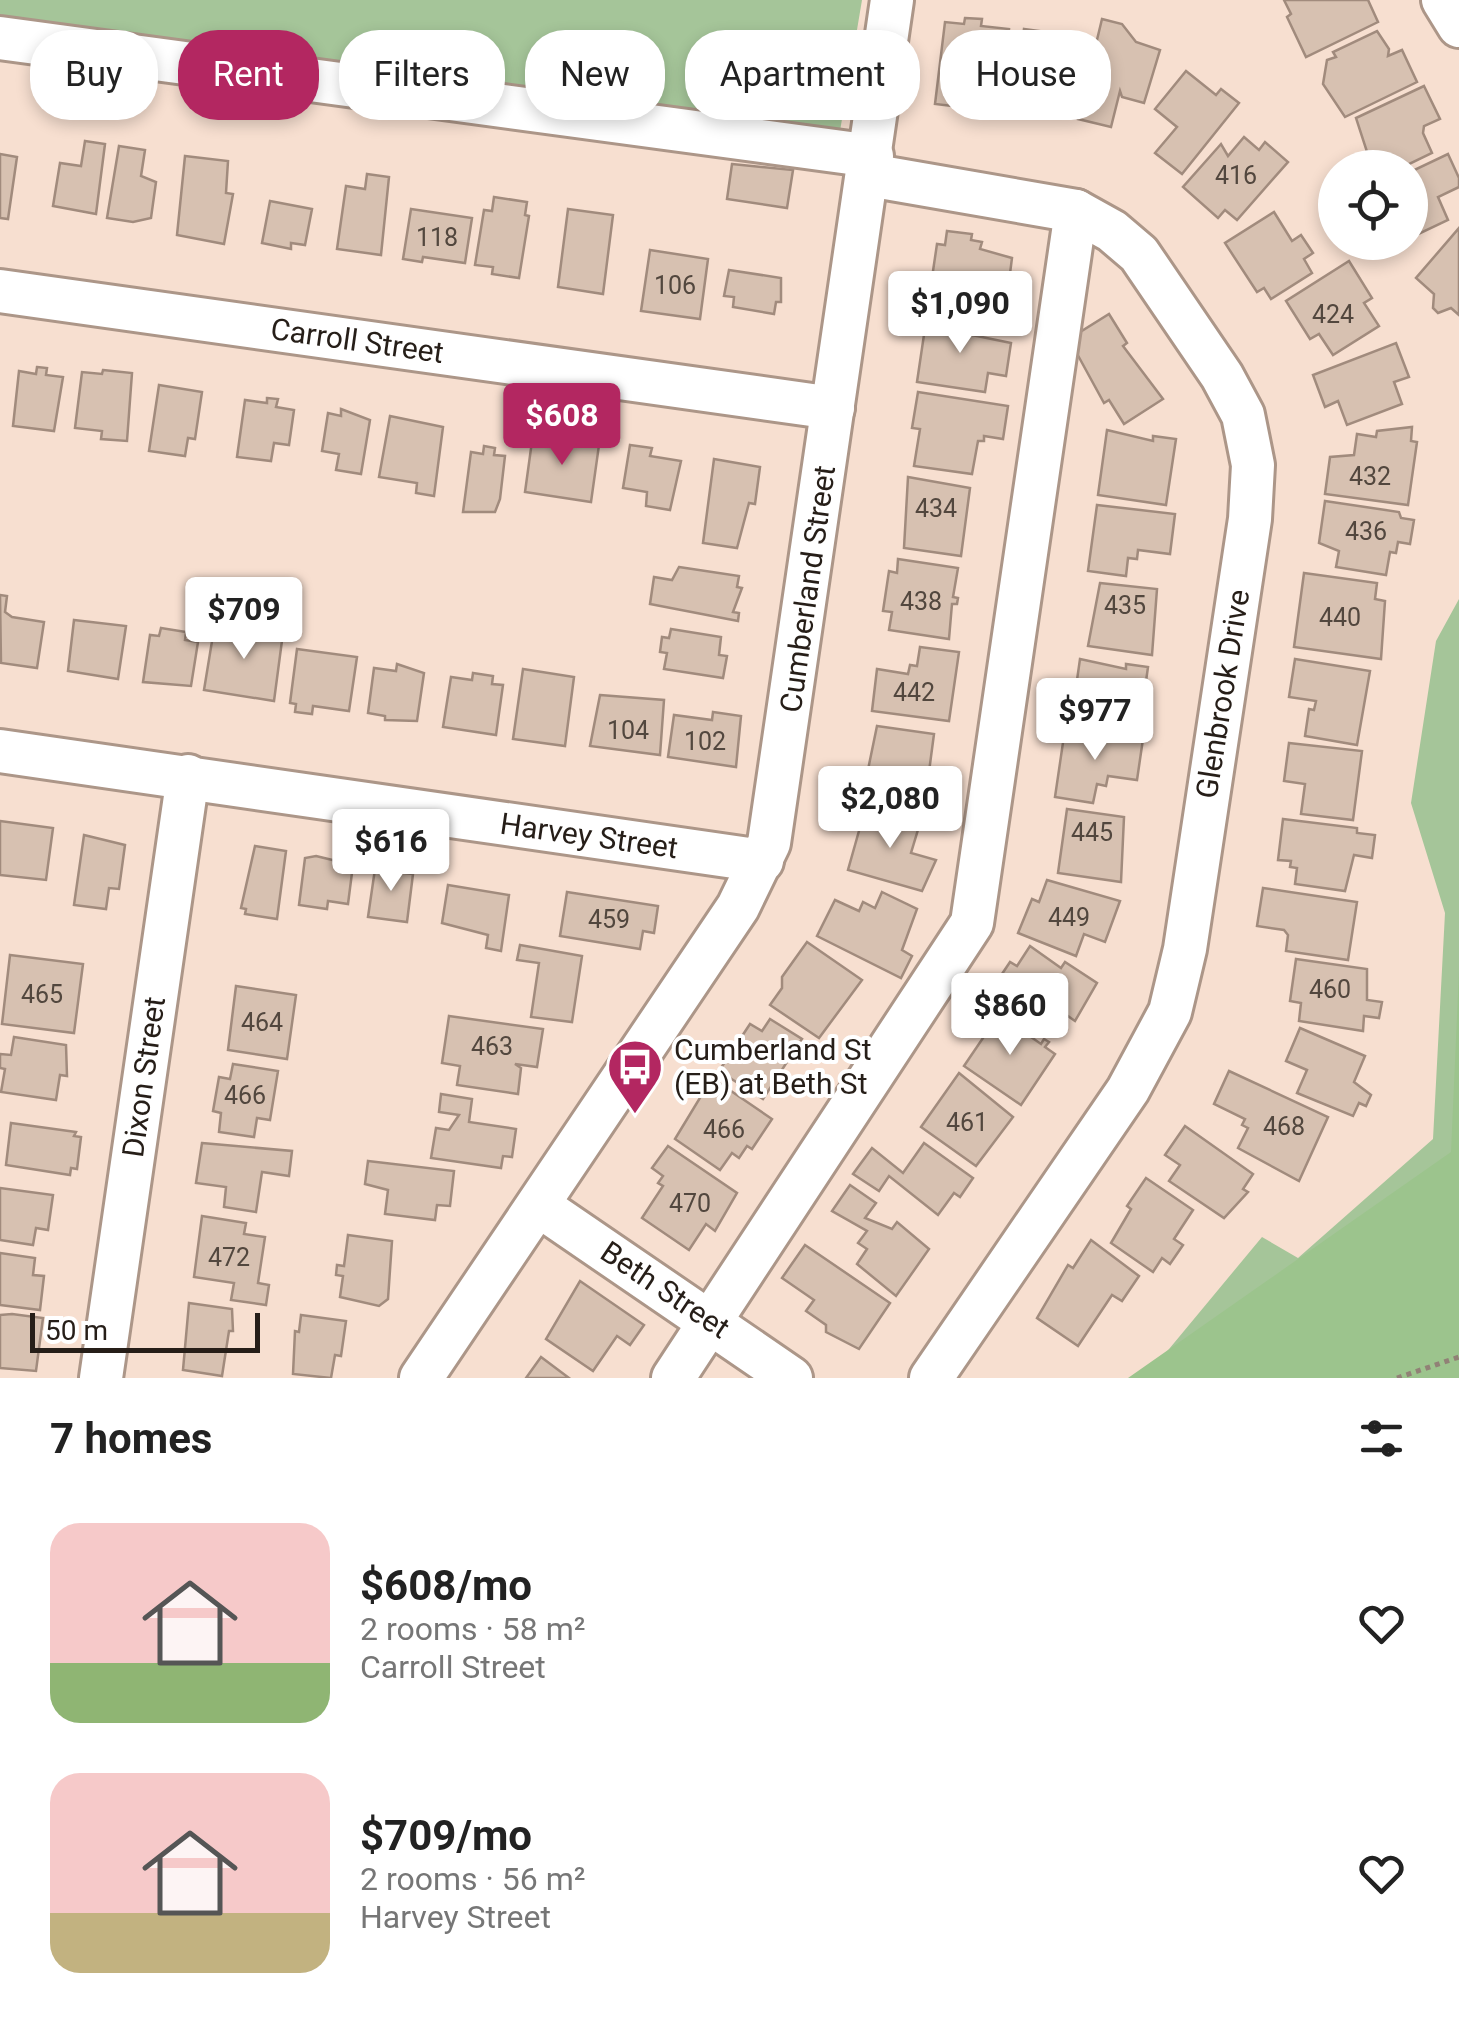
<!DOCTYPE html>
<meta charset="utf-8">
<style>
:root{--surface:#fff;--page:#f6f6f6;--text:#222;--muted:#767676;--accent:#b32761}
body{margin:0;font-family:Roboto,sans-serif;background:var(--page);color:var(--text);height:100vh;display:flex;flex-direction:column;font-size:38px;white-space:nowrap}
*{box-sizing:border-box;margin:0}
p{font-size:32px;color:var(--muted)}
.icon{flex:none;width:55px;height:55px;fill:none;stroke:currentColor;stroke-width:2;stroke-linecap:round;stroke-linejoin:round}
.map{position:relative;height:1378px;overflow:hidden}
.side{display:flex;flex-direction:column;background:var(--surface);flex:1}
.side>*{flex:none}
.banner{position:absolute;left:30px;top:30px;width:1400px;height:90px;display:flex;gap:20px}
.tools{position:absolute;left:1318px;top:150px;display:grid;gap:20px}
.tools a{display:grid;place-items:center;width:110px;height:110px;border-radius:50%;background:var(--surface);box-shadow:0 5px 15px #0003;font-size:50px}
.scale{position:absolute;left:30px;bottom:25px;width:230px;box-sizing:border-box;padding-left:10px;border:5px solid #261e18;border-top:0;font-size:28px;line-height:35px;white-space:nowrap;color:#261e18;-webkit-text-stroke:8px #fff;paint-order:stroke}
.price{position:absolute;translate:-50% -85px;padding:0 22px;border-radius:10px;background:#fff;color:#222;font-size:32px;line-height:65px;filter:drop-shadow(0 2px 5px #0008)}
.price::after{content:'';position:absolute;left:50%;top:60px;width:30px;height:22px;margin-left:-15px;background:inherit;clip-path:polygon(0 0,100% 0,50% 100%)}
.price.selected{background:var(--accent);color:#fff}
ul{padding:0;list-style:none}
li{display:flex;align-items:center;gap:30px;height:250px;padding:0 50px}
li span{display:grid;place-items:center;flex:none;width:280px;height:200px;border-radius:30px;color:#555}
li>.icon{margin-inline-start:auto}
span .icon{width:120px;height:120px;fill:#fffc;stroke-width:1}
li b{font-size:42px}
h2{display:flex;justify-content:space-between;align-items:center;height:120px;padding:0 50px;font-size:42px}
.tag{padding:0 35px;border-radius:40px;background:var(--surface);box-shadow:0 5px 15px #0003;font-size:35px;line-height:90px}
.tag.selected{background:var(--accent);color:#fff}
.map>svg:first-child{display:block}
</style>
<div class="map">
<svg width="1459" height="1378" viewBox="0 0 1459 1378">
<rect width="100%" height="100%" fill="#f7dfd0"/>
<g fill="#a5c599">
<polygon points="0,0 862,0 840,131 0,38"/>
<polygon points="1459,599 1459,1378 1145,1378 1262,1237 1298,1258 1433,1139 1445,913 1411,803 1436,641"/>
</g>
<polygon fill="#9cc48d" points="1459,971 1459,1378 1128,1378 1451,1152"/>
<g fill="#d7c1b1" stroke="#a18b7d" stroke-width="2.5">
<polygon points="1284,0 1368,0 1378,22 1306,57 1287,17 1291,14"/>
<polygon points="965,18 982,19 981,26 1009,29 1004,75 981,72 981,67 975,66 970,108 935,104 945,22 964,24"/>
<polygon points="1102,19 1122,24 1136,42 1160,50 1144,103 1122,97 1120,91 1111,127 1078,119"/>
<polygon points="1024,29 1084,37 1070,112 1014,101"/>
<polygon points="1377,31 1389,49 1388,56 1402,50 1417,82 1345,117 1323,84 1327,60 1336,57 1333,52"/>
<polygon points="1186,71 1216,95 1221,89 1239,103 1182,174 1155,153 1177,127 1155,109"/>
<polygon points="1424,86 1440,119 1424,126 1423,133 1432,153 1401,168 1381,168 1369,158 1356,118"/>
<polygon points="1244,137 1259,150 1265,142 1288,162 1237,220 1225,210 1218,218 1183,187 1221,144 1228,156"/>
<polygon points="85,141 105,144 96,214 53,206 60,163 81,166"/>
<polygon points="119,146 145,150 141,176 156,182 151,218 133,222 107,218"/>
<polygon points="0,154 17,157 8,219 0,218"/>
<polygon points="1448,154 1459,178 1459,187 1438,197 1448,220 1410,238 1410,172"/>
<polygon points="185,156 228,161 226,193 233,194 224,244 177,235"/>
<polygon points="732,164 793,170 787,208 727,199"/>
<polygon points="367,174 389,177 381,255 337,249 346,186 365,189"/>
<polygon points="494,197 527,202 525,215 529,216 519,278 492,274 493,267 475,265 484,210 492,211"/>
<polygon points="270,201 312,209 305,245 291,243 291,249 262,243"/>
<polygon points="411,209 472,218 465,263 423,257 422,262 403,259"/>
<polygon points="568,209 613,215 603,294 558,287"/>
<polygon points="1274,212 1292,241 1301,235 1313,253 1304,259 1312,273 1271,299 1264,288 1257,292 1225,243"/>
<polygon points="1459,228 1459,315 1451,308 1438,313 1433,308 1434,294 1416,278"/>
<polygon points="947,231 972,234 971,240 982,242 980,249 1012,258 1008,289 1000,288 997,308 929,298 937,244 945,245"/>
<polygon points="650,250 708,259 700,319 641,311"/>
<polygon points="1349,261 1372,298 1364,303 1379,326 1333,355 1319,334 1310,339 1286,301"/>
<polygon points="729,270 781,278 781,302 776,302 774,314 733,307 734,297 724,296"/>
<polygon points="1109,314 1127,343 1123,346 1163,399 1124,424 1109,400 1104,403 1069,339"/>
<polygon points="934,316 974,322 972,335 1011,343 1006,376 988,373 985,392 917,382 925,328 933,329"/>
<polygon points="1396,343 1409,377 1394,382 1402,404 1347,425 1338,401 1325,407 1313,375"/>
<polygon points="37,367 47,368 46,375 63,377 54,431 13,426 19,371 36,374"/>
<polygon points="103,370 132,373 127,441 101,439 102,431 75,428 82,372 102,374"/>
<polygon points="159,385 202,392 195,439 188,438 185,456 149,451"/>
<polygon points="918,392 1008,406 1003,439 984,436 984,441 978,441 972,474 914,466 920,429 912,428"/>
<polygon points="267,398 278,399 276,407 294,410 289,445 274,443 271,461 237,457 245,400 267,403"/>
<polygon points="341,409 370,420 361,474 336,470 339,454 322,451 328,413 341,416"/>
<polygon points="390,416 443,427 434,496 416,493 417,483 379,477"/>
<polygon points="1412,427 1411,441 1417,442 1408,505 1325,494 1330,457 1354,455 1357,434 1376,437 1377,431"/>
<polygon points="1107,430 1153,441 1153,436 1176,439 1166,505 1098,495"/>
<polygon points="533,434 599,445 591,502 525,492"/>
<polygon points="630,445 652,448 650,456 681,461 670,510 646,506 647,492 623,488"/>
<polygon points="484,446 495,448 494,455 505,456 500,499 495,512 463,512 471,452 483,454"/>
<polygon points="714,459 760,467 755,504 749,503 737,548 703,543"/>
<polygon points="908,477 970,488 961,556 904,548"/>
<polygon points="1325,501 1399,512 1401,518 1414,520 1410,544 1398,542 1396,553 1390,552 1386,575 1336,567 1339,551 1319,543"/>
<polygon points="1097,505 1175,514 1170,554 1138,550 1137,559 1128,558 1126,576 1088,571"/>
<polygon points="898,559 958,568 953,597 958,598 957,604 952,604 949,639 889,630 892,612 883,611 889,571 897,573"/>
<polygon points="679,567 739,576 737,587 742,588 733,612 739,613 738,621 650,604 654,577 672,580"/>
<polygon points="1304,573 1377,583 1375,599 1385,601 1381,659 1294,647"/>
<polygon points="1100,583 1157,589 1152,655 1088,646"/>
<polygon points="0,595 7,596 5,612 12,617 44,622 37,668 1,663"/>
<polygon points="74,620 126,626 118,679 68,671"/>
<polygon points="215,623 283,633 274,701 204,690"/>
<polygon points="161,628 186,632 185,640 198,642 191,686 143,682 150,635 159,636"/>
<polygon points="671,629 721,637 719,655 727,656 723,678 664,669 667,653 660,652 662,637 669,638"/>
<polygon points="920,647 959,652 949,721 872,711 877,669 908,674 910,665 917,666"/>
<polygon points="297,649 357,657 349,711 313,706 312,714 295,712 296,704 290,703"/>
<polygon points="1080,659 1126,669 1126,664 1148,667 1139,731 1071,722"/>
<polygon points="1295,659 1370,671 1357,745 1305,736 1309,709 1314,710 1316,701 1289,697"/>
<polygon points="397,664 424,673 417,721 385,720 385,716 368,713 374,668 396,671"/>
<polygon points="523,669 574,677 565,746 513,739"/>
<polygon points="473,673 493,676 492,684 503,685 496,735 443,727 451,677 472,680"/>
<polygon points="600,695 664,700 660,755 590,746"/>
<polygon points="713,712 741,716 736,767 668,757 674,715 712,720"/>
<polygon points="877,726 934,734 925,802 863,794"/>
<polygon points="1065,729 1143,739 1137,780 1108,776 1106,786 1097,784 1093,803 1055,797"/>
<polygon points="1289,743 1362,751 1353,820 1301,814 1305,784 1284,781"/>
<polygon points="866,806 920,823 911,853 936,860 922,891 848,870"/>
<polygon points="1067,809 1124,817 1121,882 1058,873"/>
<polygon points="1283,819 1357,828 1357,833 1375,835 1372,858 1354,855 1345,891 1295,884 1297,868 1290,867 1291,861 1278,860"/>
<polygon points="0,821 53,828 46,880 0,875"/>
<polygon points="84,835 125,845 119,889 109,888 106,909 74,905"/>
<polygon points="255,846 286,851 277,919 245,914 246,909 241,908"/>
<polygon points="316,856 353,865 348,904 328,901 327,909 299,905 305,858"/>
<polygon points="389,863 404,865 403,873 413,874 407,922 368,917 375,869 388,871"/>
<polygon points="1047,880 1120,901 1105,942 1084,934 1076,956 1018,933 1032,899 1039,902"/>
<polygon points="448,885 509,895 501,951 486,948 488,935 442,923"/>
<polygon points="1263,888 1357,902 1348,960 1286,951 1288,935 1284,930 1257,926"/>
<polygon points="567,892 658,906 654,933 643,931 640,949 560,936"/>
<polygon points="882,892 917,909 902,950 912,956 901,978 817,936 835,900 859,911 863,902 875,908"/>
<polygon points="807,942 862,980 819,1038 770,1005 782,988 782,977"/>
<polygon points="520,945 582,956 572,1022 531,1017 539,963 517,960"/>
<polygon points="1030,946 1061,968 1065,962 1097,983 1075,1021 1055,1007 1041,1026 990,992 1010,962 1017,966"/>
<polygon points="10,955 83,964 74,1033 2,1024"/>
<polygon points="1296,959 1367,969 1367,1000 1382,1002 1379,1018 1364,1016 1363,1031 1299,1021 1301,1003 1290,1001"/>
<polygon points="236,986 296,995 287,1059 228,1050"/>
<polygon points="1002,1010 1034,1033 1031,1037 1041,1044 1044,1039 1049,1042 1045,1047 1055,1054 1021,1105 964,1066"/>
<polygon points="449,1016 543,1029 537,1067 515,1064 521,1068 518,1094 457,1085 460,1066 442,1063"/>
<polygon points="770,1019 802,1039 763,1099 719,1071 750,1024 762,1031"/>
<polygon points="1300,1028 1365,1056 1354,1082 1371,1095 1366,1106 1359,1103 1353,1116 1297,1093 1307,1070 1286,1061"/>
<polygon points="14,1037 66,1045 67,1076 60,1075 56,1100 1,1092 5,1069 0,1068 0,1054 11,1055"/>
<polygon points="233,1064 278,1071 270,1120 257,1118 254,1137 219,1132 221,1113 213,1111 219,1077 230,1079"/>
<polygon points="1229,1071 1328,1117 1299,1181 1238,1148 1248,1128 1242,1125 1245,1119 1214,1104"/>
<polygon points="959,1073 1013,1117 976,1166 921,1127"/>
<polygon points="712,1078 772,1119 752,1149 747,1146 739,1158 732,1153 720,1170 675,1139"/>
<polygon points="441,1094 472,1099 469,1122 516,1129 512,1157 503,1156 501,1168 431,1158 436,1128 449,1130 459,1115 439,1112"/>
<polygon points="11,1123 76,1132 74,1136 81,1137 77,1169 71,1168 70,1175 6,1165"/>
<polygon points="1185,1126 1253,1174 1243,1189 1248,1192 1224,1218 1169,1181 1180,1165 1165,1155"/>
<polygon points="202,1143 292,1151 289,1176 262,1172 256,1212 224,1207 226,1187 196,1183"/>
<polygon points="924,1143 973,1178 960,1197 954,1193 938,1215 889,1176 879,1191 853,1174 872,1148 903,1173"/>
<polygon points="668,1146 737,1193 715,1231 706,1224 689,1250 642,1218 663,1186 658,1183 663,1176 652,1168"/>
<polygon points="368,1161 454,1171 450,1206 437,1205 435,1220 385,1214 388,1190 365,1184"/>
<polygon points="1146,1178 1193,1210 1174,1239 1183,1245 1170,1264 1162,1258 1153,1272 1111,1243 1131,1209 1127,1206"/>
<polygon points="850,1185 876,1203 865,1218 892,1229 897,1222 929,1249 896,1296 857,1264 867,1249 858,1243 867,1231 832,1211"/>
<polygon points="0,1188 53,1195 48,1230 36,1228 33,1245 0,1240"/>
<polygon points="202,1216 246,1223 244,1234 265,1237 258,1283 269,1285 266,1305 231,1300 234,1283 194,1277"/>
<polygon points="348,1235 392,1241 388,1299 379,1306 340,1297 343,1276 336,1275 337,1265 344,1266"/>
<polygon points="1091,1240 1139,1276 1122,1301 1112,1295 1078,1346 1037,1318 1068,1265 1073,1268"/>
<polygon points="805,1245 890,1303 859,1349 826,1332 826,1325 806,1311 814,1300 782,1278"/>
<polygon points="0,1253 35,1258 33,1275 44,1276 40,1310 0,1305"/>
<polygon points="580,1281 644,1325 630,1345 617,1336 593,1371 546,1339"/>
<polygon points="189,1303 232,1309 233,1331 229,1331 222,1376 183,1370"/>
<polygon points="12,1314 43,1318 36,1371 0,1368 0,1315"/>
<polygon points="301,1315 346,1321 341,1356 335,1355 331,1378 293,1374 295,1331 299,1332"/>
<polygon points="541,1357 569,1378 526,1378"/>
</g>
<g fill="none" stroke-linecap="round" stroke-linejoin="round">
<g stroke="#ac9688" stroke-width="48">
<g id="minor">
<polyline points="1443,0 1459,26"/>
<polyline points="0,38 872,156"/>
<polyline points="869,175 1076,211 1112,231 1139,254 1222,376 1243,415 1253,465 1250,519 1185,949 1170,1012 1128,1090 931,1378"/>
<polyline points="0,291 833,408"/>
<polyline points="0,751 762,861"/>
<polyline points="538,1205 791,1378"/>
<polyline points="101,1378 188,776"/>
<polyline points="421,1378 738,907 769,843 892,0"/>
<polyline points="673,1378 972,923 1076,211"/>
</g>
</g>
<polyline stroke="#918176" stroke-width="5" stroke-dasharray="5 5" stroke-linecap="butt" points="1397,1378 1459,1357"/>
<use href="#minor" stroke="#fff" stroke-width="42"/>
</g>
<defs>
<g id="bus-pin" transform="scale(2.875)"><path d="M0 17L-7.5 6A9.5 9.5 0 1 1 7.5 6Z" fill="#b32761" stroke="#fff"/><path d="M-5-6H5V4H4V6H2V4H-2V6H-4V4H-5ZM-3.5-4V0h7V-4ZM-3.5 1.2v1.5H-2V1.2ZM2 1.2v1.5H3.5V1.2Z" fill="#fff"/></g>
</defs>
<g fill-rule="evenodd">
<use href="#bus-pin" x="635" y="1067"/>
</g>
<g text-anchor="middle" stroke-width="8" stroke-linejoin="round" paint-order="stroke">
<g font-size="25" fill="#52473e">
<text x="1236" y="184">416</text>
<text x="437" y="246">118</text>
<text x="675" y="294">106</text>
<text x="1333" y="323">424</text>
<text x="1370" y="485">432</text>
<text x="936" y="517">434</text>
<text x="1366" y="540">436</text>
<text x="921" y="610">438</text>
<text x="1125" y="614">435</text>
<text x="1340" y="626">440</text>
<text x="914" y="701">442</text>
<text x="628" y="739">104</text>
<text x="705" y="750">102</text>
<text x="1092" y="841">445</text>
<text x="1069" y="926">449</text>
<text x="609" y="928">459</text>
<text x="1330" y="998">460</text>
<text x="42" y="1003">465</text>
<text x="262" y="1031">464</text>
<text x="492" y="1055">463</text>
<text x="245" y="1104">466</text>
<text x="967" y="1131">461</text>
<text x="1284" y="1135">468</text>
<text x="724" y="1138">466</text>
<text x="690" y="1212">470</text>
<text x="229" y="1266">472</text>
</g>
<g font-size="30" fill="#261e18" stroke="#fff">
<text transform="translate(357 341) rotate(8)" y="10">Carroll Street</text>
<text transform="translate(808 589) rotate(-82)" y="10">Cumberland Street</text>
<text transform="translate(1223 694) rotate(-81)" y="10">Glenbrook Drive</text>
<text transform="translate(589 836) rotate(8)" y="10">Harvey Street</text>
<text transform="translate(144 1077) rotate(-82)" y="10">Dixon Street</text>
<text transform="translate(665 1290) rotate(34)" y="10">Beth Street</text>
</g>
<g font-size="30" fill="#261e18" stroke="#fff" text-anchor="start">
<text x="674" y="1060">Cumberland St<tspan x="674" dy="34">(EB) at Beth St</tspan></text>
</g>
</g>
</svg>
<div class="tools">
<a><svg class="icon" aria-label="locate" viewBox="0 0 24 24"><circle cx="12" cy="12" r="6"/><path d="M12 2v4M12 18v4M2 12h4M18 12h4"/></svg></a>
</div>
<div class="scale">50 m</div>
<b class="price" style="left:960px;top:356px">$1,090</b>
<b class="price selected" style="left:562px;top:468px">$608</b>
<b class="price" style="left:244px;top:662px">$709</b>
<b class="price" style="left:1095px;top:763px">$977</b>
<b class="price" style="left:890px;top:851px">$2,080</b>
<b class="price" style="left:391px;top:894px">$616</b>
<b class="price" style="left:1010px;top:1058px">$860</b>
<div class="banner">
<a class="tag">Buy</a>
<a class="tag selected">Rent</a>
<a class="tag">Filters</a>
<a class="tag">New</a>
<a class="tag">Apartment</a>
<a class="tag">House</a>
</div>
</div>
<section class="side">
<h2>7 homes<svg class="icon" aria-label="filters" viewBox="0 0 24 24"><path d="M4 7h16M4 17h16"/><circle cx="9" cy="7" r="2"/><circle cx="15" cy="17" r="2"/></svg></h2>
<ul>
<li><span style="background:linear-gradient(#f6c9c9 70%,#8fb573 0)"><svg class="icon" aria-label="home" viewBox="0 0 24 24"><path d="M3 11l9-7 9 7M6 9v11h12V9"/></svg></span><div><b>$608/mo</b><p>2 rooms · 58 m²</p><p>Carroll Street</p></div><svg class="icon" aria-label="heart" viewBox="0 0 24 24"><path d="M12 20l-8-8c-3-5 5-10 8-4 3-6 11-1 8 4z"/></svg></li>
<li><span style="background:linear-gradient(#f6c9c9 70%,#c2b280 0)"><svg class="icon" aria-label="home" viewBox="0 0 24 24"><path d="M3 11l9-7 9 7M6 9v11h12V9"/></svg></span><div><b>$709/mo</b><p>2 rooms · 56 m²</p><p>Harvey Street</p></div><svg class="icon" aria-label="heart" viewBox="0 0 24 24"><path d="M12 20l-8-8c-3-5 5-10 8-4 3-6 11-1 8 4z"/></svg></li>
</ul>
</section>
